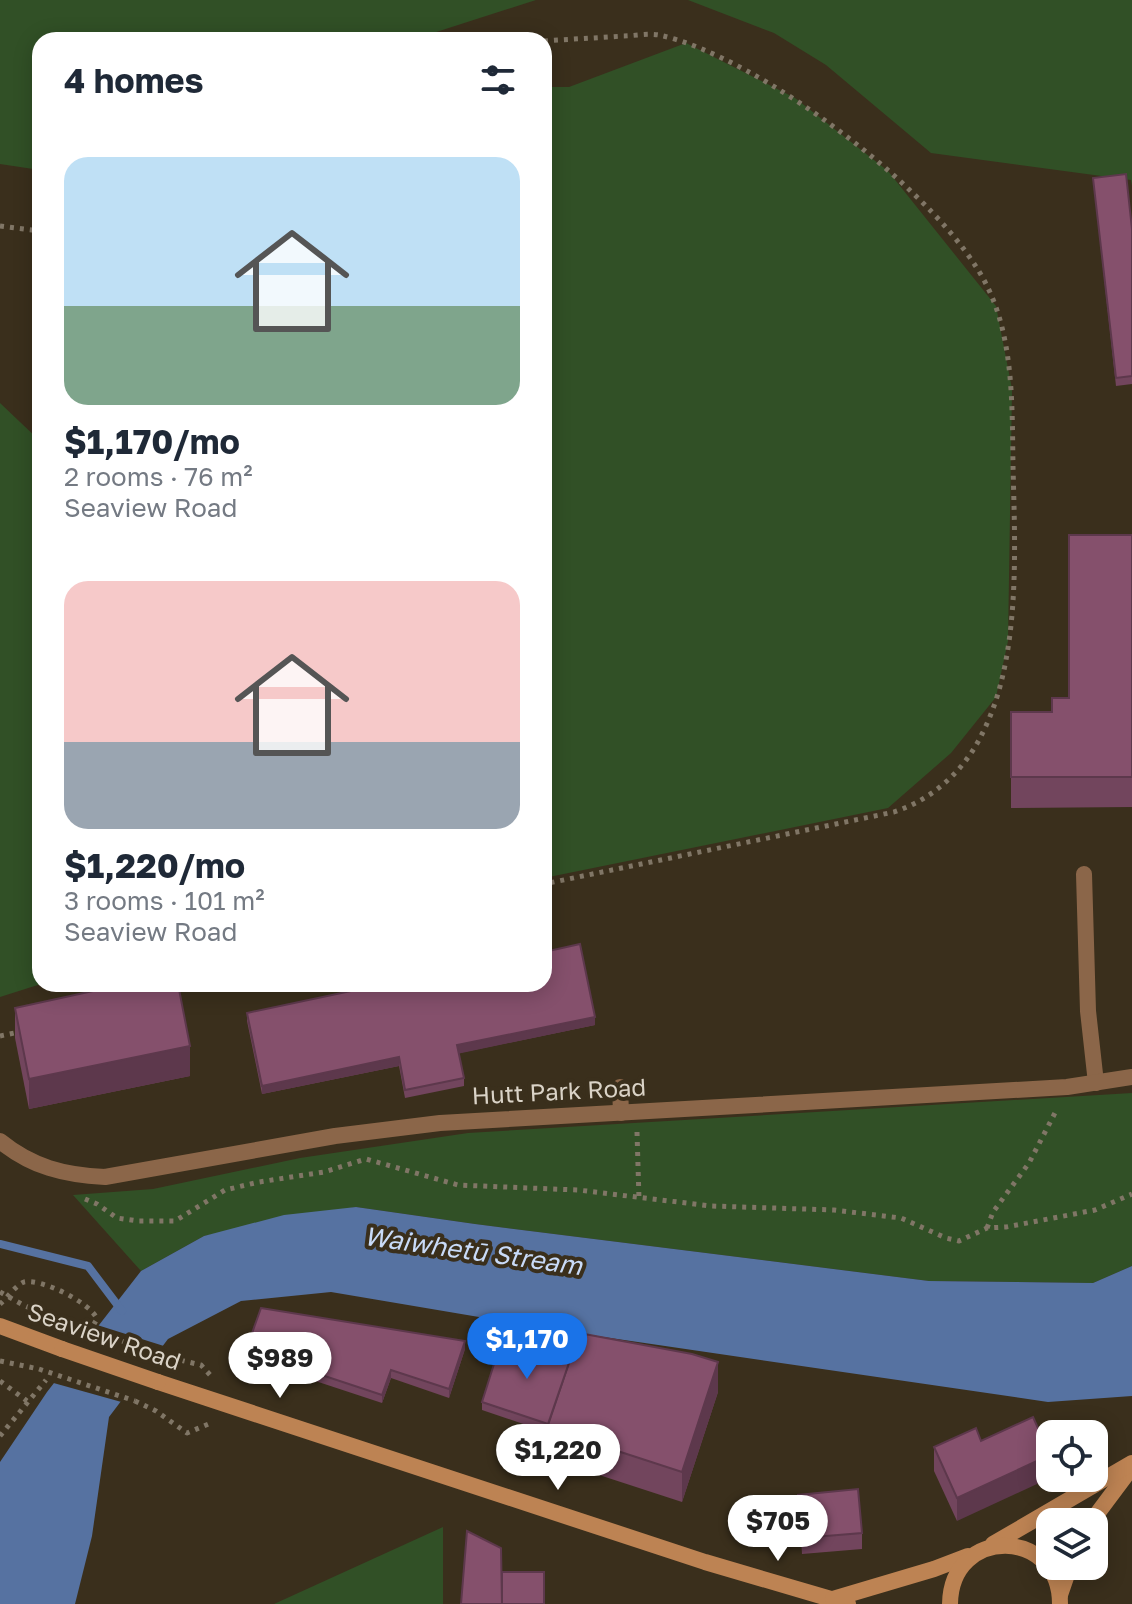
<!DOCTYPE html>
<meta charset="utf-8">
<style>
:root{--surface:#fff;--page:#f6f6f7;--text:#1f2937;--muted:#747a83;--accent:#1a73e8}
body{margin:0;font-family:"Golos Text",sans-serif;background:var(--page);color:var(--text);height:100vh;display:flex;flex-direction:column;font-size:30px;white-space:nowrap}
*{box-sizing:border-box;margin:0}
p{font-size:26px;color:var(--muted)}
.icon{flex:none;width:44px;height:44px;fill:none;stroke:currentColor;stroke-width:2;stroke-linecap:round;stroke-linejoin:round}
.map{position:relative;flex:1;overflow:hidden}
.details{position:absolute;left:32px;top:32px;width:520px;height:960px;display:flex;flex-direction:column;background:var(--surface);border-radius:24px;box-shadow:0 4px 20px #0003}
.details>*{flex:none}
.buttons{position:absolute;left:1036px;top:1420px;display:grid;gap:16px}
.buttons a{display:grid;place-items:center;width:72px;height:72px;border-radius:16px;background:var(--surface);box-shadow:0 4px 20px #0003;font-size:40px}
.price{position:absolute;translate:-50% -68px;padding:0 18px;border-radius:28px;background:#fff;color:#222;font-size:26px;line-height:52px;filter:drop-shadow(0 2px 4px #0008)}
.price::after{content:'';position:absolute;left:50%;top:48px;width:24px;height:18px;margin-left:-12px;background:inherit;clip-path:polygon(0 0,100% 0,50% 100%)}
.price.active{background:var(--accent);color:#fff}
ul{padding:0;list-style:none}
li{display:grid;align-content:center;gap:16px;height:424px;padding:0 32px}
li span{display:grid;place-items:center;height:248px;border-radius:24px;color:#555}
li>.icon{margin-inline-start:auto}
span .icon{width:144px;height:144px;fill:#fffc;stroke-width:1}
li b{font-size:34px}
h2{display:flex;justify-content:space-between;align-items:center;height:96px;padding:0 32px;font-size:34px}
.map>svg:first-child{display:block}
</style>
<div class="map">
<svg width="1132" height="1604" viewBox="0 0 1132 1604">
<rect width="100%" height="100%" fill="#3a2f1c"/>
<g fill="#315026">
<polygon points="0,0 536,0 427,35 426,40 40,40 40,170 0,164"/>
<polygon points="688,0 1132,0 1132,186 1131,180 931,153 826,65 774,33"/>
<polygon points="686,43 795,98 888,171 996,306 1012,389 1008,641 996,697 951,753 888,808 544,878 544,87 569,87"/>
<polygon points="0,403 40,441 40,984 56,984 41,984 0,997"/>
<polygon points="1132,1093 1132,1266 1093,1283 929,1281 475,1224 356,1207 204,1236 141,1271 73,1195 153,1189 300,1158 468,1133"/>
<polygon points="443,1527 443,1604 274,1604"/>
</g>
<polygon fill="#5672a1" points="356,1207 475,1224 929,1281 1093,1283 1132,1266 1132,1396 1048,1402 556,1330 331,1292 241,1301 168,1339 109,1417 92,1536 75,1604 0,1604 0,1462 47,1392 141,1271 204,1236 284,1215"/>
<polygon fill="#3a2f1c" points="94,1324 167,1347 125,1403 50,1382"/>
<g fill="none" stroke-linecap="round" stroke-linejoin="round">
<polyline stroke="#5672a1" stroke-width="8" points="0,1244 88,1266 122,1311"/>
<g stroke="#807666" stroke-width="5" stroke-dasharray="4 6" stroke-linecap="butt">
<path d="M544,41C570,39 596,38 623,36C634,36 647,33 659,35C758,56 945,196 988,288C1014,342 1012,408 1013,466C1015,550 1021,658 982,734C964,771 933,799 894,812L544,884"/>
<polyline points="0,226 40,231"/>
<polyline points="0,1036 19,1032"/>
<polyline points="637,1132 639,1199"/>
<polyline points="85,1199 97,1204 117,1218 138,1221 175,1221 225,1190 259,1182 324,1172 366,1159 458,1185 578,1190 711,1206 834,1210 901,1218 946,1238 959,1241 987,1228 1006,1227 1095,1210 1132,1194"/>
<polyline points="987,1228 993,1212 1029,1163 1057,1109"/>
<polyline points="0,1292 25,1306 75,1325"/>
<path d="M0,1304C7,1298 16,1285 24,1282C41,1278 91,1303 97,1319L94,1324"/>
<polyline points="171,1358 201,1365 211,1376"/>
<polyline points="0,1361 39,1369"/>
<polyline points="0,1381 27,1401"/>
<polyline points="135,1401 156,1411 187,1433 211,1423"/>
<polyline points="0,1436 46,1380"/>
</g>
<g stroke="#8b6649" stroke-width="16">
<polyline points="1084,874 1088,1011 1096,1083"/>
<polyline points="620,1087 621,1113"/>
</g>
<path stroke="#8b6649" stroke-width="16" d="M0,1141C32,1167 64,1175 105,1177L335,1136L440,1123L1067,1087L1132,1077"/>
<g stroke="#bd8353" stroke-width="16">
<polyline points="0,1326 62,1349"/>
<polyline points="158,1382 705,1562 848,1604"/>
<polyline points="1091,1522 1132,1467"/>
<polyline points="993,1544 1132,1463"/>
<polyline points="1060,1595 1070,1566"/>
<polyline points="833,1599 934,1569 968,1556"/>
<path d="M950,1604C951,1526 1060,1527 1060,1604"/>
</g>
<g stroke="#807666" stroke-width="5" stroke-dasharray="4 6" stroke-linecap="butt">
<polyline points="75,1325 171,1358"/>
<polyline points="39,1369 135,1401"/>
</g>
<polyline stroke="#bd8353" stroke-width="16" points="62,1349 158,1382"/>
</g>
<g fill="#72455d">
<polygon points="1093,178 1132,229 1132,384 1116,386"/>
<polygon points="1132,535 1132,807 1011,808 1011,712 1052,712 1069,698"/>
<polygon points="382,984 544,984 595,1025 459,1053 464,1078 464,1086 405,1098 399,1066 262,1094 247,1021 247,1013 382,985"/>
<polygon points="15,1008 190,1076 29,1109 15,1038"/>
<polygon points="465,1349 449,1398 391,1378 382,1403 246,1358 246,1350"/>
<polygon points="718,1392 682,1502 547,1458 547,1432 482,1410 482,1402"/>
<polygon points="976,1428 957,1521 934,1471 934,1447"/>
<polygon points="798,1495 862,1533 862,1549 802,1554"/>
</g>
<g fill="#5d384c">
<polygon points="595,1017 595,1025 457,1054 457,1045"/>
<polygon points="190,1046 190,1076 29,1109 29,1079"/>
<polygon points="399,1057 399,1066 262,1094 262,1086"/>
<polygon points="465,1341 465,1349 449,1398 449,1389"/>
<polygon points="718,1362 718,1392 682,1502 682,1472"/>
<polygon points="391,1370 391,1378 382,1403 382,1395"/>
<polygon points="1050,1455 1050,1478 957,1521 957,1498"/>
</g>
<g fill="#85506c" stroke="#5d384c" stroke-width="2">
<polygon points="1126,174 1132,229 1132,376 1116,378 1093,178"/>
<polygon points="1069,535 1132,535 1132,777 1011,777 1011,712 1052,712 1052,698 1069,698"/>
<polygon points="580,944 595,1017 457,1045 464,1078 405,1090 399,1057 262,1086 247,1013 384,984 544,984 544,952"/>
<polygon points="125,984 178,984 190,1046 29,1079 15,1008"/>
<polygon points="261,1308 465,1341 449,1389 391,1370 382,1395 246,1350"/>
<polygon points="579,1333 692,1354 718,1362 682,1472 547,1428"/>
<polygon points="500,1345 572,1354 548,1424 482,1402"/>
<polygon points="1033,1417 1050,1455 957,1498 934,1447 976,1428 981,1441"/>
<polygon points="858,1489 862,1533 802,1538 798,1495"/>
<polygon points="467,1531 501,1548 502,1604 461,1604"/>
<rect x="502" y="1572" width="42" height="32"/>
</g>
<g text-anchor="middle" stroke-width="8" stroke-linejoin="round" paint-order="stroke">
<g font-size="24" fill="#dad3c7" stroke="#3a2f1c">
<text transform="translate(559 1092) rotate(-3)" y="8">Hutt Park Road</text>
<text transform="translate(104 1337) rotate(19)" y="8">Seaview Road</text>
</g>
<g font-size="26" font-style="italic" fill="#c9dbf8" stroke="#3a2f1c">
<text transform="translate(473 1251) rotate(8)" y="9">Waiwhetū Stream</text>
</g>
</g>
</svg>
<div class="buttons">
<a><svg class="icon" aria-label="locate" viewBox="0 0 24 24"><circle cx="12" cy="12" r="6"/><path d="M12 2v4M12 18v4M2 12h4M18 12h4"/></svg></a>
<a><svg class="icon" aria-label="layers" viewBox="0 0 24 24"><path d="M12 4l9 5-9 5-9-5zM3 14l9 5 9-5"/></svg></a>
</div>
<b class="price active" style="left:527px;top:1381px">$1,170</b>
<b class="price" style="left:280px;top:1400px">$989</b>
<b class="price" style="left:558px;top:1492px">$1,220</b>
<b class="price" style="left:778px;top:1563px">$705</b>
<section class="details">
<h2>4 homes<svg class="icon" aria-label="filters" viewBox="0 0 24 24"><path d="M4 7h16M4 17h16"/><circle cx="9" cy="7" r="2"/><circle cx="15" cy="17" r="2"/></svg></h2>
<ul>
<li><span style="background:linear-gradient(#bfe0f5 60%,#7fa58c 0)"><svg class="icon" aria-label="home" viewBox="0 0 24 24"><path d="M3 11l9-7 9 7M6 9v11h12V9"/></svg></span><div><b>$1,170/mo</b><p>2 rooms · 76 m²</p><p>Seaview Road</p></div></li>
<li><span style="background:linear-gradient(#f6c9c9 65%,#9aa5b1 0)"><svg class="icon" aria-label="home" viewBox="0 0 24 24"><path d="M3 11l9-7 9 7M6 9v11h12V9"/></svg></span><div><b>$1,220/mo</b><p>3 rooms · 101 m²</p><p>Seaview Road</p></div></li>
</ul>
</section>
</div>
